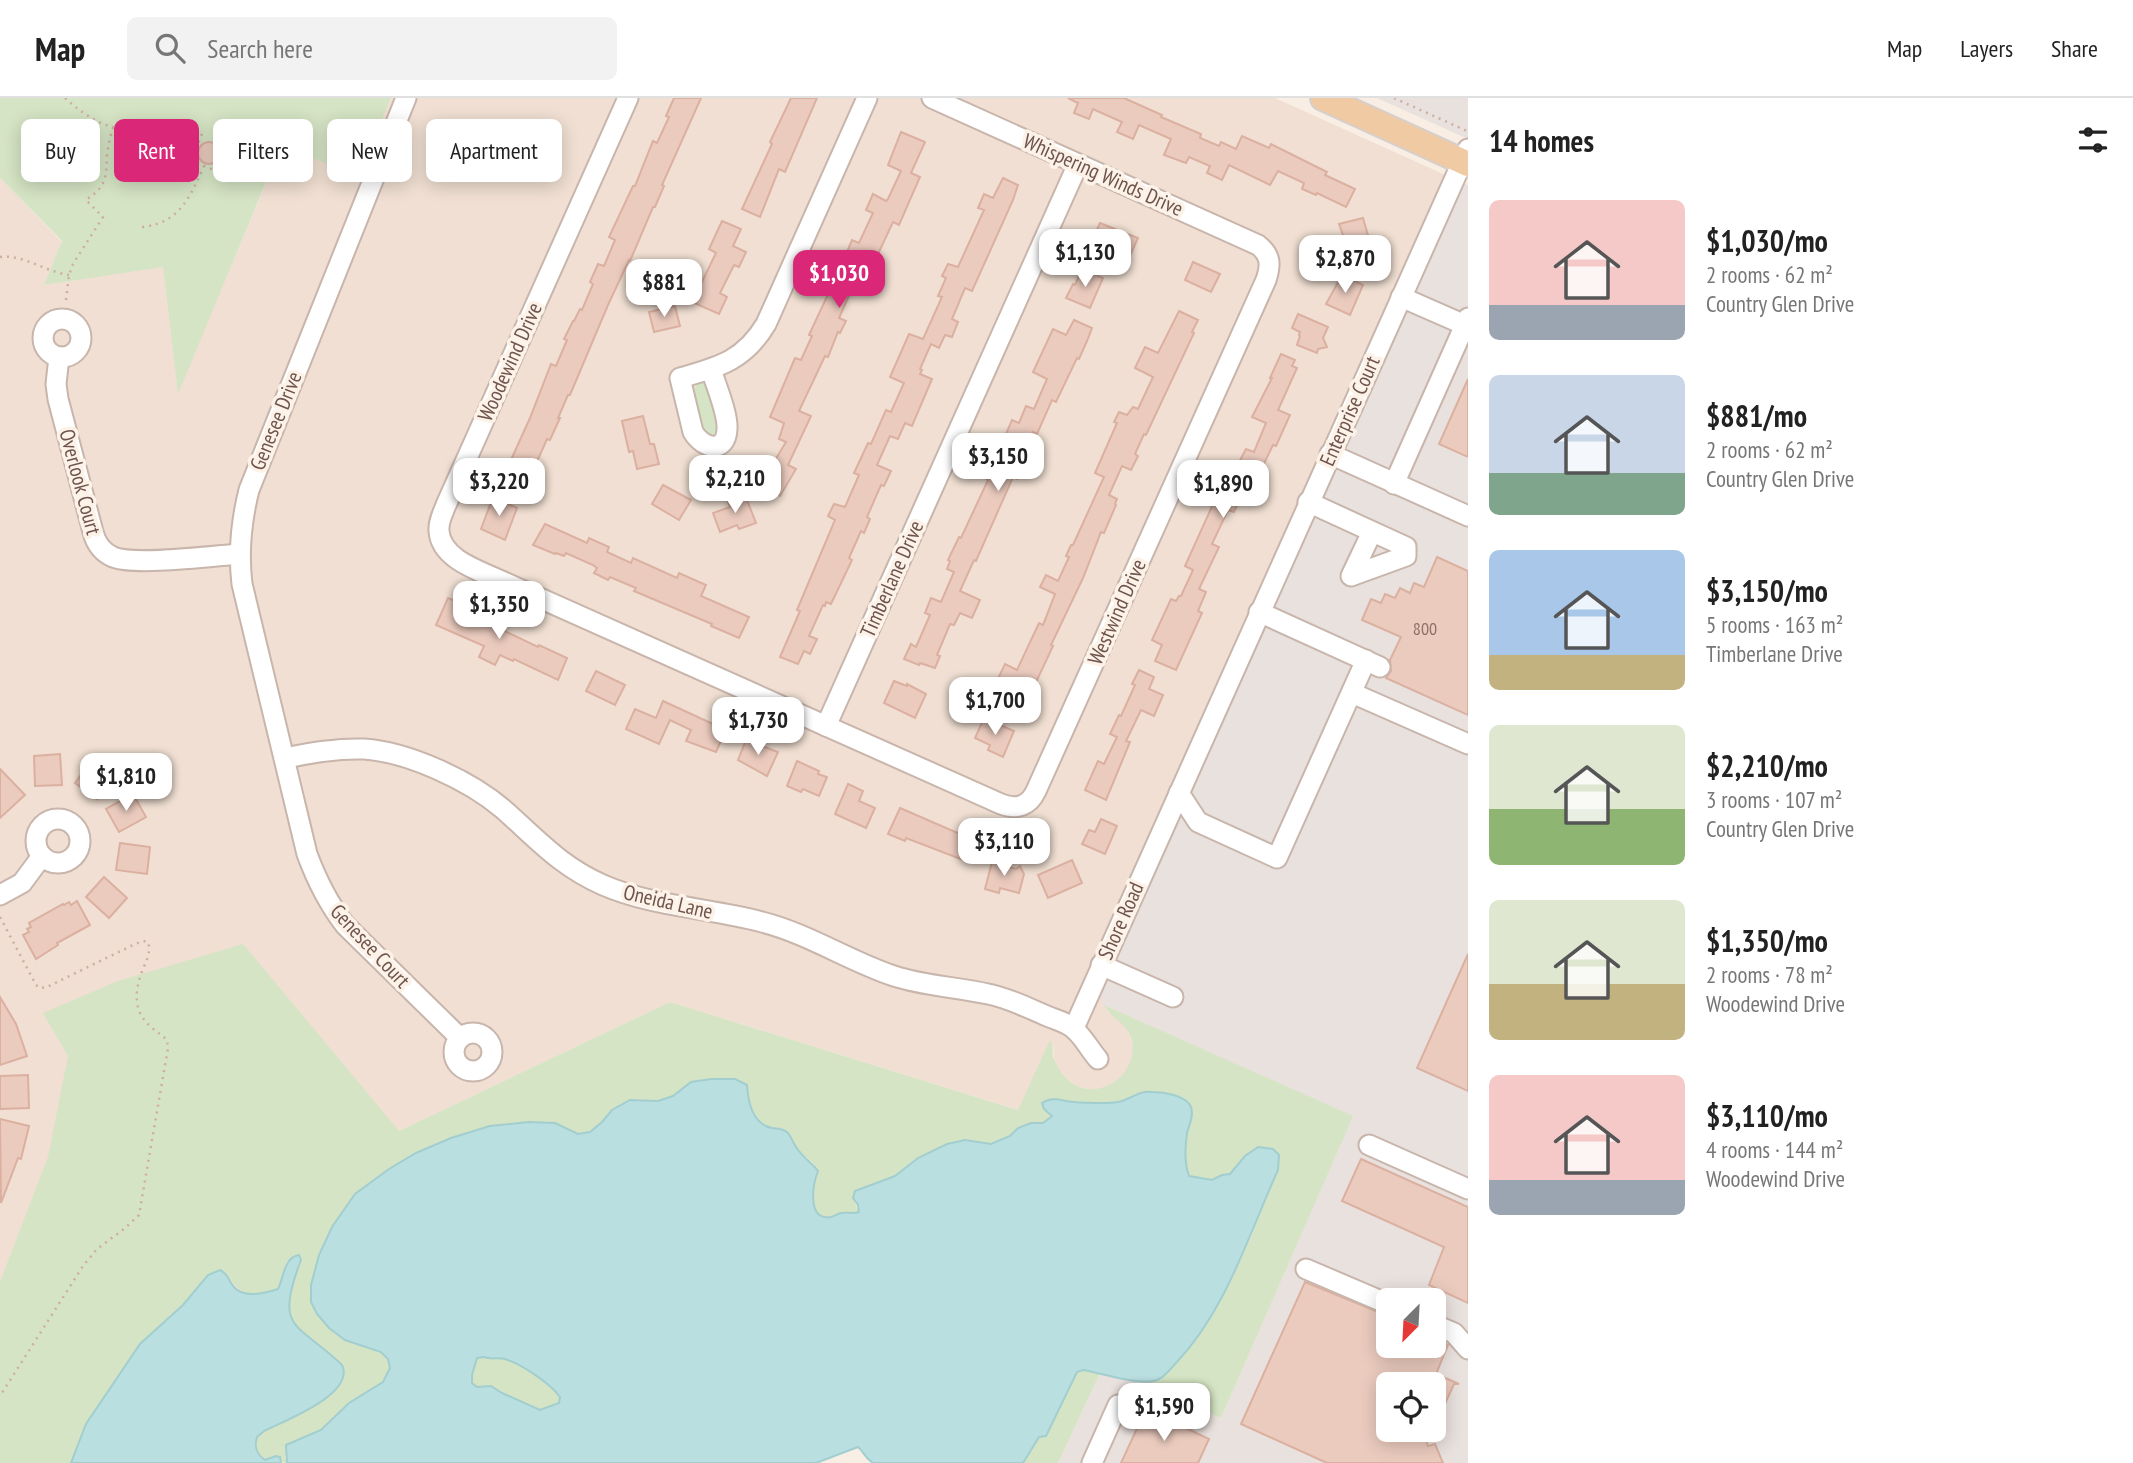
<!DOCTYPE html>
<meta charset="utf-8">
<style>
:root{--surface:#fff;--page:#f2f2f2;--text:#222;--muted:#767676;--line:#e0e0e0;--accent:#db2777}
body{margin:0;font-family:"PT Sans Narrow",sans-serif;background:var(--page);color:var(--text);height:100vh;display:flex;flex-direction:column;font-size:26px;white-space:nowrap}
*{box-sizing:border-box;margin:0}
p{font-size:23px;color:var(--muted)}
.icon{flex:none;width:38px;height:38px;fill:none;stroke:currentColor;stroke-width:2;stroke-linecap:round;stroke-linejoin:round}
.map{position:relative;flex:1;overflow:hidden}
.sheet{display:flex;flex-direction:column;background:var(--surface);width:665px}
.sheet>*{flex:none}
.guide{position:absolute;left:21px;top:21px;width:665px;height:63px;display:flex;gap:14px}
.needle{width:46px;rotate:204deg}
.controls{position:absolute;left:1376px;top:1190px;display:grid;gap:14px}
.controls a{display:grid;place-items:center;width:70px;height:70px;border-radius:10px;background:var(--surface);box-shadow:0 4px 18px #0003;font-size:35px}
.price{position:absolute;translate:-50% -60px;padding:0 16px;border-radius:14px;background:#fff;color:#222;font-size:23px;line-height:46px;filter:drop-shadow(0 2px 4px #0008)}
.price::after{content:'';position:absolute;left:50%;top:42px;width:21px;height:16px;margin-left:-10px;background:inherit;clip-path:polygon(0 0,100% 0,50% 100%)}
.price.active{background:var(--accent);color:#fff}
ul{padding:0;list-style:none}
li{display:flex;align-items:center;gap:21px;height:175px;padding:0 21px}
li span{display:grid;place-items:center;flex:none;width:196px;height:140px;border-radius:10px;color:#555}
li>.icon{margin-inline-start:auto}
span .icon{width:84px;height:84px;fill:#fffc;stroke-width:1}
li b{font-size:30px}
h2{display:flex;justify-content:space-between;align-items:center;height:84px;padding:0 21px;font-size:30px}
.tag{padding:0 24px;border-radius:10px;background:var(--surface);box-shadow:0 4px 18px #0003;font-size:24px;line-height:63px}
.tag.active{background:var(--accent);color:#fff}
header{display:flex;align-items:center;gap:42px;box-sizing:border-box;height:98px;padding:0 35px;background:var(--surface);border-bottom:2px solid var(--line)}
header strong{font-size:33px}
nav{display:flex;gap:38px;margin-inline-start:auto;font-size:24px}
.search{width:490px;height:63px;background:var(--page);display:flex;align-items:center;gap:18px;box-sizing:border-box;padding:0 24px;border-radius:10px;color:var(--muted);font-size:26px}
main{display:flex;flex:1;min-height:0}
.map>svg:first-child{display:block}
</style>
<header>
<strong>Map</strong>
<div class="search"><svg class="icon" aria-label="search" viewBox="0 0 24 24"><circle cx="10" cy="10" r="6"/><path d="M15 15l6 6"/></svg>Search here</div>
<nav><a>Map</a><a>Layers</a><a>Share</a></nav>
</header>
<main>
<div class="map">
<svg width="1468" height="1365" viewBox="0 0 1468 1365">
<rect width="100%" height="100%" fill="#f9eee3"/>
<polygon fill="#f0dfd2" points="391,0 1275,0 1463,85 1099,895 1108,914 1126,928 1130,938 1133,951 1131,963 1127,974 1111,988 1101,991 1089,991 1077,988 1066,980 1058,970 1054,961 1053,946 1019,1012 670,904 399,1033 86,1326 71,1365 0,1365 0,80 62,144 44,187 163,168 178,294 282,47 359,78"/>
<g fill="#e9e1dd" fill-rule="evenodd">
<polygon points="1377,0 1468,0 1468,41"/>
<path d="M1463,85L1468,87V1365H1058L1100,1275L1138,1283L1221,1320L1352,1019L1104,907L1099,895ZM1388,1202H1433V1248H1388ZM1388,1286H1433V1332H1388Z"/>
</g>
<g fill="#d5e4c4">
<polygon points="0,0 391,0 359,78 281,48 178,296 163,169 44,187 62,143 0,80"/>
<path d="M703,283C712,291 720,325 716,336L711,338L704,334L694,293L697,285Z"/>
<path d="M243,846L399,1033L670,904L1018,1012L1050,942C1054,948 1052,951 1053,958C1055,965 1061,975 1067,981C1096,1008 1141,977 1131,940C1126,924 1111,921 1104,907L1353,1018L1221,1320L1138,1283L1157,1282L1187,1253L1225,1195L1251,1139L1262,1109L1245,1058L1230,1076L1222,1077L1212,1082L1188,1078C1183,1059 1186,1038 1192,1020L1136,996C1115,1009 1082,1008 1059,1001L1052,1017L1043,1025H1031L1019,1030L1010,1038L991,1046L965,1042L918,1060L895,1078L870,1087L853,1100L859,1114C853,1116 848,1114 842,1115C838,1115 835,1118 832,1119C806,1123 813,1086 818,1073L812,1064L798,1053L788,1035L781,1030H769L756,1020L748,1006L691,984C681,991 671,1001 659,1003C649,1004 637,999 627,1003C611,1011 599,1036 580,1035C570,1035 561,1025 550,1025C501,1021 461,1036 416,1055L345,1242L381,1254L388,1261L390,1270L383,1284L349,1305L321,1332L296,1342L285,1359L287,1365L265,1362L260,1359L256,1353L257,1339L264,1333C280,1325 355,1295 343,1272C338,1259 322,1251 312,1243C302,1235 292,1227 289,1214C285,1197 295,1178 301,1163H287L278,1191C255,1198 239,1201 228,1176L208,1177L183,1207L140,1246L86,1326L71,1365H0V1184L48,1059L68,958L43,915L118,883Z"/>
<path d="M484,1259C491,1262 498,1259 505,1261C521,1266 550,1286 560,1299L559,1305L540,1312L502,1295L491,1288L477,1289L472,1285V1277L477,1260Z"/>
<polygon points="1083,1272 1100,1275 1058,1365 1023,1365 1039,1339 1046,1337 1077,1274"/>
</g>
<g fill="#badfe0" stroke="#a2ced0" stroke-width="2" fill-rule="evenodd">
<path d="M711,981H735L747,987C748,1004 752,1026 772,1030C778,1031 783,1030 788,1035C792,1040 794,1048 799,1053C805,1061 812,1065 818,1073C813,1086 806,1123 831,1119C835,1118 838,1115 842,1115C848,1114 853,1116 859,1114L858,1107L853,1100L855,1093L895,1078L918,1060L947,1046L965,1042L991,1046L1010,1038L1018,1030L1031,1025H1043L1052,1018L1044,1011L1042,1005C1053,998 1062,1003 1073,1004C1084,1005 1095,1005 1106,1005C1112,1005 1121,1004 1127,1001C1136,997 1142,993 1152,994C1163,994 1186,997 1191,1009C1194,1018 1189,1027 1187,1035C1185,1049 1184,1065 1189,1078L1212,1082L1222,1077L1230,1076L1245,1058L1258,1049L1273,1051L1279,1057L1278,1072C1248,1138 1227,1210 1177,1264C1171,1270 1165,1279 1157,1282C1138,1288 1102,1275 1083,1272L1077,1274L1046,1338L1039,1339L1023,1365H873C863,1358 865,1355 858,1349L816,1365H287L286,1347L321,1332L349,1305L383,1284L390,1270L388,1261L381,1254L345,1242L329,1230L317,1216L311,1204V1187L319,1157L332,1129L355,1096L389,1071L416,1055L451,1040L490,1028L529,1024L555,1025L578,1036L590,1034L602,1024L612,1012L630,1002L658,1003L673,998L691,984ZM484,1259C491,1262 498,1259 505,1261C521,1266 550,1285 560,1299L559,1305L540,1312L502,1295L491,1288L477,1289L472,1285V1277L477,1260Z"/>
<path d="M299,1157L301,1162C273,1234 298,1224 342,1267C356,1296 284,1323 264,1333L257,1339C254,1349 256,1356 265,1362L276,1358L280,1359L281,1365H71L86,1326L140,1246L183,1207L208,1177L220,1172C231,1178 227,1182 234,1189C244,1201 266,1195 278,1191C284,1179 284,1159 299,1157Z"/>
</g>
<g fill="#ebcbbe" stroke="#dbb0a0" stroke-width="2">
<polygon points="674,0 701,0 662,87 664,88 655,109 653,109 630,163 629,162 608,207 570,297 568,297 558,320 560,320 550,342 547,341 527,386 505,376 510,364 530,320 551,266 556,268 567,242 564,241 573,223 574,223 580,211 582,212 593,186 590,184 598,166 604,168 615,142 609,139 633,88 635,88 653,43 657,45 669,19 666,18"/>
<polygon points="791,0 817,0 785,74 779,71 760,119 742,111 772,46 770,44"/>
<polygon points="1068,0 1124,0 1162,17 1161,19 1201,36 1200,40 1219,48 1221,44 1236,51 1242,38 1269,50 1271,46 1327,74 1325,77 1355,91 1346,109 1317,95 1316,97 1302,91 1304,85 1278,73 1270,87 1229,67 1222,82 1207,75 1210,68 1189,59 1186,65 1164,57 1171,41 1139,27 1133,41 1117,34 1122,24 1093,11 1089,21 1074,15 1078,5"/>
<polygon points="901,34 925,44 911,75 920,79 899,127 893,124 878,156 873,154 868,166 864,164 839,220 846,223 840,235 838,234 828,259 825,258 799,313 811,318 788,367 796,371 780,398 760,387 786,344 779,341 784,325 770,319 795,260 801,262 812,238 809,237 836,179 838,180 848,157 846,156 852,142 859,145 873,115 866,112 873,96 886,103 888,101 901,73 888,67"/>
<circle cx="209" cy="55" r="11"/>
<polygon points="1003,80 1018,87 1013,102 972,193 965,190 952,221 958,224 952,239 945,237 939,250 931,246 920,271 922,272 920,276 932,281 912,328 905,325 898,341 890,338 877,367 891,373 884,388 881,387 867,419 870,421 864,435 861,433 849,460 852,462 831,506 826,504 825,508 823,507 809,538 817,541 810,556 804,553 798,566 780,559 800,513 797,512 835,422 828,418 834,406 845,409 859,377 854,375 868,345 871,346 886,312 891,314 904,285 890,279 909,236 923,241 942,199 938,198 946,180 942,178 948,166 958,169 984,112 978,110 984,96 993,100"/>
<polygon points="1363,120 1372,151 1350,157 1339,126"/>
<polygon points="722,123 741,131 733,148 746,154 739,169 734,167 720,195 727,199 719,216 692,204 716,155 709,151"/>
<polygon points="1100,125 1138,140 1129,160 1092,142"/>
<polygon points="1193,164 1220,176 1211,194 1185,182"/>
<polygon points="1082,171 1103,180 1090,210 1066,200 1073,186 1075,187"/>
<polygon points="1342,177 1363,187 1350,217 1326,206"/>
<polygon points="675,208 680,228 654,234 649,214"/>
<polygon points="1179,213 1198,222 1192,234 1194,235 1146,337 1144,336 1135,356 1138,358 1131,372 1122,368 1109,397 1117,401 1115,406 1116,407 1104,435 1101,434 1083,480 1051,547 1053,548 1030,597 1017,591 1008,606 991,598 996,585 1005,566 1017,572 1039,525 1043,527 1055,496 1040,489 1046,477 1058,483 1069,459 1066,458 1071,447 1073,447 1104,379 1095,375 1117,325 1114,324 1119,314 1127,317 1133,309 1138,311 1153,279 1135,270 1145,249 1158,255"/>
<polygon points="1298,216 1328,229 1323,240 1327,249 1318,251 1317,255 1297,247 1300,238 1299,237 1300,234 1292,230"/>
<polygon points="1074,222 1092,230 1087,243 1079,261 1077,260 1056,304 1052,302 1037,336 1033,334 1022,359 1026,361 1017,381 1013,379 976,463 974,462 960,493 980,502 972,520 960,515 954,527 950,526 937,557 940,558 935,570 920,565 919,567 904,561 911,546 916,549 930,517 925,515 931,500 941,504 954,474 947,471 950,463 948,462 959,439 961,440 988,382 985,380 991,366 998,370 1012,338 1006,336 1012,322 1019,325 1026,308 1034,311 1047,281 1033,274 1053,231 1066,237"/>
<polygon points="1281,256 1295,262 1292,268 1297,270 1278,312 1290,317 1276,348 1273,347 1257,380 1253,378 1248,390 1245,389 1234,414 1228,412 1212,446 1219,449 1199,491 1206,494 1198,513 1202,515 1176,572 1155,563 1162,547 1152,542 1171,501 1176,503 1179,498 1181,498 1193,472 1185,468 1214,404 1218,407 1230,382 1225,380 1232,366 1237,368 1246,351 1254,354 1266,325 1252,319 1272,280 1270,280"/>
<polygon points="1468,281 1468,359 1439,346"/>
<polygon points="643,318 650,346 654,346 659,366 637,371 633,353 629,354 622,323"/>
<polygon points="663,387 691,402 679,422 652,406"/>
<polygon points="745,397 756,425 739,431 737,427 720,434 713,415 730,409 728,404"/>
<polygon points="493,399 517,410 505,442 481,431"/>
<polygon points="545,426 587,445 589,440 609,449 607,454 631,465 633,460 677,480 679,475 706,487 701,498 749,519 739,540 711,528 712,526 634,493 636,490 610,479 608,482 594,475 597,470 593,467 566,455 564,458 556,455 555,456 533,447"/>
<polygon points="1437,459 1468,473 1468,617 1386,580 1391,573 1390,562 1401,539 1362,522 1371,501 1381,505 1385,496 1395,500 1400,490 1410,495 1414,485 1424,489"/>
<polygon points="448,500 467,508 465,513 476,518 475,519 538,549 539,547 567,560 558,582 514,561 513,563 500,557 495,567 479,559 484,548 436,527"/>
<polygon points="1139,572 1154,579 1149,591 1163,597 1154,618 1141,612 1126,643 1130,644 1106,702 1085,692 1098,663 1104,666 1117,639 1110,636 1119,617 1121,618 1135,587 1132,586"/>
<polygon points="596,573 625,587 615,607 586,593"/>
<polygon points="894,583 907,588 907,586 926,596 915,620 884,605"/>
<polygon points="663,603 726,632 716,654 686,643 691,632 670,622 659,646 626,631 635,611 656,620"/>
<polygon points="984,620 1014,633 1003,659 988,652 990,647 975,640"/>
<polygon points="746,642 778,654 767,678 738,662"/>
<polygon points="60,656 62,687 35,688 34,658"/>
<polygon points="95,658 117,675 97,701 75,685"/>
<polygon points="797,663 819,673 818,676 827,679 819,698 803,691 801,694 787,688"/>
<polygon points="0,671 25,697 0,720"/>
<polygon points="848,686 863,693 859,703 875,710 866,730 835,716"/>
<polygon points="133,696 146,719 119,734 106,711"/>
<polygon points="900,710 960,736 959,738 979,747 971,765 906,740 905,743 888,736"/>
<polygon points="1101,721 1117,728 1105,756 1082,746 1089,732 1095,734"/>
<polygon points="120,745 150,749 147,776 116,772"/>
<polygon points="1072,762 1082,785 1048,800 1038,777"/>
<polygon points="992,764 1016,771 1020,768 1024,776 1019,795 1000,790 999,795 985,791"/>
<polygon points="104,779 127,800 109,820 86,799"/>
<polygon points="77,803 90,827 57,845 58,847 36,861 23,837 29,834 27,831 31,829 29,825 63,806 64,807 69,804 71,807"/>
<polygon points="1468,856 1468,993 1417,970"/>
<polygon points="0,899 16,926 27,958 0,967"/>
<polygon points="28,977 29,1010 0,1011 0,978"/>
<polygon points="0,1021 29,1028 21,1061 18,1060 1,1105"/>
<polygon points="1361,1061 1468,1109 1468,1205 1429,1187 1444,1149 1342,1103"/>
<polygon points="1305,1184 1388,1218 1388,1248 1433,1248 1433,1239 1448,1247 1436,1276 1459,1286 1454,1286 1433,1332 1433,1286 1388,1286 1388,1332 1422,1332 1428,1348 1435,1346 1443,1365 1327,1365 1241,1326"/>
<polygon points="1146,1311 1209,1341 1198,1365 1121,1365"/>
</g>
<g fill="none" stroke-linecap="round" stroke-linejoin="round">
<g stroke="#c8b5ab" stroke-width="23">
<g id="minor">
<path d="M406,0L249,392C241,424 238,453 242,486L307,756C317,783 328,805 345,827L460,940"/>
<path d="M628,0L446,407C443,415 438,424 439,433C441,463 484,474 506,485L1001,706C1017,712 1029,708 1036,693L1266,182C1271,167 1271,157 1258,147L932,0"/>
<polyline points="1401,199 1465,227"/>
<circle cx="62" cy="240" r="19"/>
<path d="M59,259L56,286L58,301L93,434C96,446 102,454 113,459C135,468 212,458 239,456"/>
<path d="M711,271C716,288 728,315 727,331C726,356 703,351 693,334L680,280C718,269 744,263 766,226L867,0"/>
<polyline points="1330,356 1468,418"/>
<polyline points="1394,386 1468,220"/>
<polyline points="1308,404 1406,449 1406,458 1351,478 1372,434"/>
<polyline points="1259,514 1380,569"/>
<polyline points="1352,595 1468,646"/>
<polyline points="826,628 1078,66"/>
<path d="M285,660C311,655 337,650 364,651C408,654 469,682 503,711C537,741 560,768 603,787C654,809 710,810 762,824C809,836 849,863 894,878C924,888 957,889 988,896C1009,900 1028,910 1047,918C1056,922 1069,925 1075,932C1084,940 1090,952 1098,961"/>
<polyline points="1179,695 1198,724 1277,760 1366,562"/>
<circle cx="58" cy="743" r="22"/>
<polyline points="0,797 22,785 42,758"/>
<polyline points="1101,867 1173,899"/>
<polyline points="1074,930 1468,51"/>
<circle cx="473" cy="954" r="19"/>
<polyline points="1369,1047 1468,1091"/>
<polyline points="1306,1171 1388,1206"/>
<polyline points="1433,1226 1454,1235 1468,1251"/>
<polyline points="1092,1365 1118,1307"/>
</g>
</g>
<g stroke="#d6cfcd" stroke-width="28">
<polyline id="major" points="1323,0 1468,66"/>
</g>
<g stroke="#cfaea2" stroke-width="2.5" stroke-dasharray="2 5" stroke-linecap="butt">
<path d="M65,0C88,21 112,35 145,32C170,30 172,23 198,35"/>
<polyline points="1394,0 1467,33"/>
<polyline points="202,36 191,62 216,73 226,51"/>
<path d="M142,129C180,125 190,99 204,68"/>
<path d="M0,159C23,156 46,174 69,177"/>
<path d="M66,202L69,177L73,166L103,119L86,102C106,88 106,82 107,58C108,48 110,39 113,30"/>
<path d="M0,819L36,887L40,890L47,889L133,847L143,843L148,844C151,854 147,861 143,871C135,891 132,912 150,928C155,933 161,936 167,942L168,950L139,1117L124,1131L97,1151L83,1168L0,1298"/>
</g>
<use href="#minor" stroke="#fff" stroke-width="19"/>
<use href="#major" stroke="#f0caa3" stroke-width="24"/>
</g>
<g text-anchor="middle" stroke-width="7" stroke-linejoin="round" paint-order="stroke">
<g font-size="18" fill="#8d7268">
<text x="1425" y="537">800</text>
</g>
<g font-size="21" fill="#6e544c" stroke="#fcf2e8">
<text transform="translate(1103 77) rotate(24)" y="7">Whispering Winds Drive</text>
<text transform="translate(510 264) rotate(-66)" y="7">Woodewind Drive</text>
<text transform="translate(1350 313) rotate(-66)" y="7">Enterprise Court</text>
<text transform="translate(276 323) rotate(-68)" y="7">Genesee Drive</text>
<text transform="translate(80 384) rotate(75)" y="7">Overlook Court</text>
<text transform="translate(892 481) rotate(-66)" y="7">Timberlane Drive</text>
<text transform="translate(1117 514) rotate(-66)" y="7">Westwind Drive</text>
<text transform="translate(668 804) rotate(13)" y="7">Oneida Lane</text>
<text transform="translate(1121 823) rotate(-66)" y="7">Shore Road</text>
<text transform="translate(370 848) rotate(47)" y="7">Genesee Court</text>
</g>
</g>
</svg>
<div class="controls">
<a><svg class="needle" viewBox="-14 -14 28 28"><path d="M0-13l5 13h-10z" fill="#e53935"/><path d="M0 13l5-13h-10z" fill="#767676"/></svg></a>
<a><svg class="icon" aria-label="locate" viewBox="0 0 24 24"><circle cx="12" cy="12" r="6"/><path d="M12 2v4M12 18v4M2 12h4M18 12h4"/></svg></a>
</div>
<b class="price" style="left:1085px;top:191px">$1,130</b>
<b class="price" style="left:1345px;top:197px">$2,870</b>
<b class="price active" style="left:839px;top:212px">$1,030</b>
<b class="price" style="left:664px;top:221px">$881</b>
<b class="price" style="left:998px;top:395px">$3,150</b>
<b class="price" style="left:735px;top:417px">$2,210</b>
<b class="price" style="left:499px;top:420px">$3,220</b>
<b class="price" style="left:1223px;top:422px">$1,890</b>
<b class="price" style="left:499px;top:543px">$1,350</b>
<b class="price" style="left:995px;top:639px">$1,700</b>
<b class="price" style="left:758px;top:659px">$1,730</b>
<b class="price" style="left:126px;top:715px">$1,810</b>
<b class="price" style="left:1004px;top:780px">$3,110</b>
<b class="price" style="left:1164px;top:1345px">$1,590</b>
<div class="guide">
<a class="tag">Buy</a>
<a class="tag active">Rent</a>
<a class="tag">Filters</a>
<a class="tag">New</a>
<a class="tag">Apartment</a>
</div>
</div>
<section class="sheet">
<h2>14 homes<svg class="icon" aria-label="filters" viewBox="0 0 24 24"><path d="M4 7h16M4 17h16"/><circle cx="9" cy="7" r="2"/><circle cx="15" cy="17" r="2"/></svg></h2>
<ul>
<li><span style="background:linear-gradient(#f6c9c9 75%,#9aa5b1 0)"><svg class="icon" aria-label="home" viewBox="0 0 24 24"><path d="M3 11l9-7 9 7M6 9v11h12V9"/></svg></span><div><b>$1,030/mo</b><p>2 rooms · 62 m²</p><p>Country Glen Drive</p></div></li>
<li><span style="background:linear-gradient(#c9d6e8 70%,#7fa58c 0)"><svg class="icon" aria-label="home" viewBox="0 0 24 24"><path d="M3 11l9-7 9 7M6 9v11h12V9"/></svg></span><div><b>$881/mo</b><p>2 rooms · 62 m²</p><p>Country Glen Drive</p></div></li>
<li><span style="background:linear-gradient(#a9c7e8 75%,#c2b280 0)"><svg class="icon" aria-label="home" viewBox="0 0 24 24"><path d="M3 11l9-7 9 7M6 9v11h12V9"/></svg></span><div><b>$3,150/mo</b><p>5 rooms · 163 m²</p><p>Timberlane Drive</p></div></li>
<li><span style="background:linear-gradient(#dfe7d0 60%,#8fb573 0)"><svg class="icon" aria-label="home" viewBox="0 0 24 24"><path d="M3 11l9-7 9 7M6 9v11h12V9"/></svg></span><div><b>$2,210/mo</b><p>3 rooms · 107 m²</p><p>Country Glen Drive</p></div></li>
<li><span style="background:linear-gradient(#dfe7d0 60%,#c2b280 0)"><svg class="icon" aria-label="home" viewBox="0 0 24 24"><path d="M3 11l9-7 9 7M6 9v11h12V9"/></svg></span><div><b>$1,350/mo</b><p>2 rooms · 78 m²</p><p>Woodewind Drive</p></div></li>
<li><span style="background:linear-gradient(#f6c9c9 75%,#9aa5b1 0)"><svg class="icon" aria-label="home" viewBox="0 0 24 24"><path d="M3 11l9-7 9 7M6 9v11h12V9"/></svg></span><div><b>$3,110/mo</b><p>4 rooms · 144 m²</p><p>Woodewind Drive</p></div></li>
</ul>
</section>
</main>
